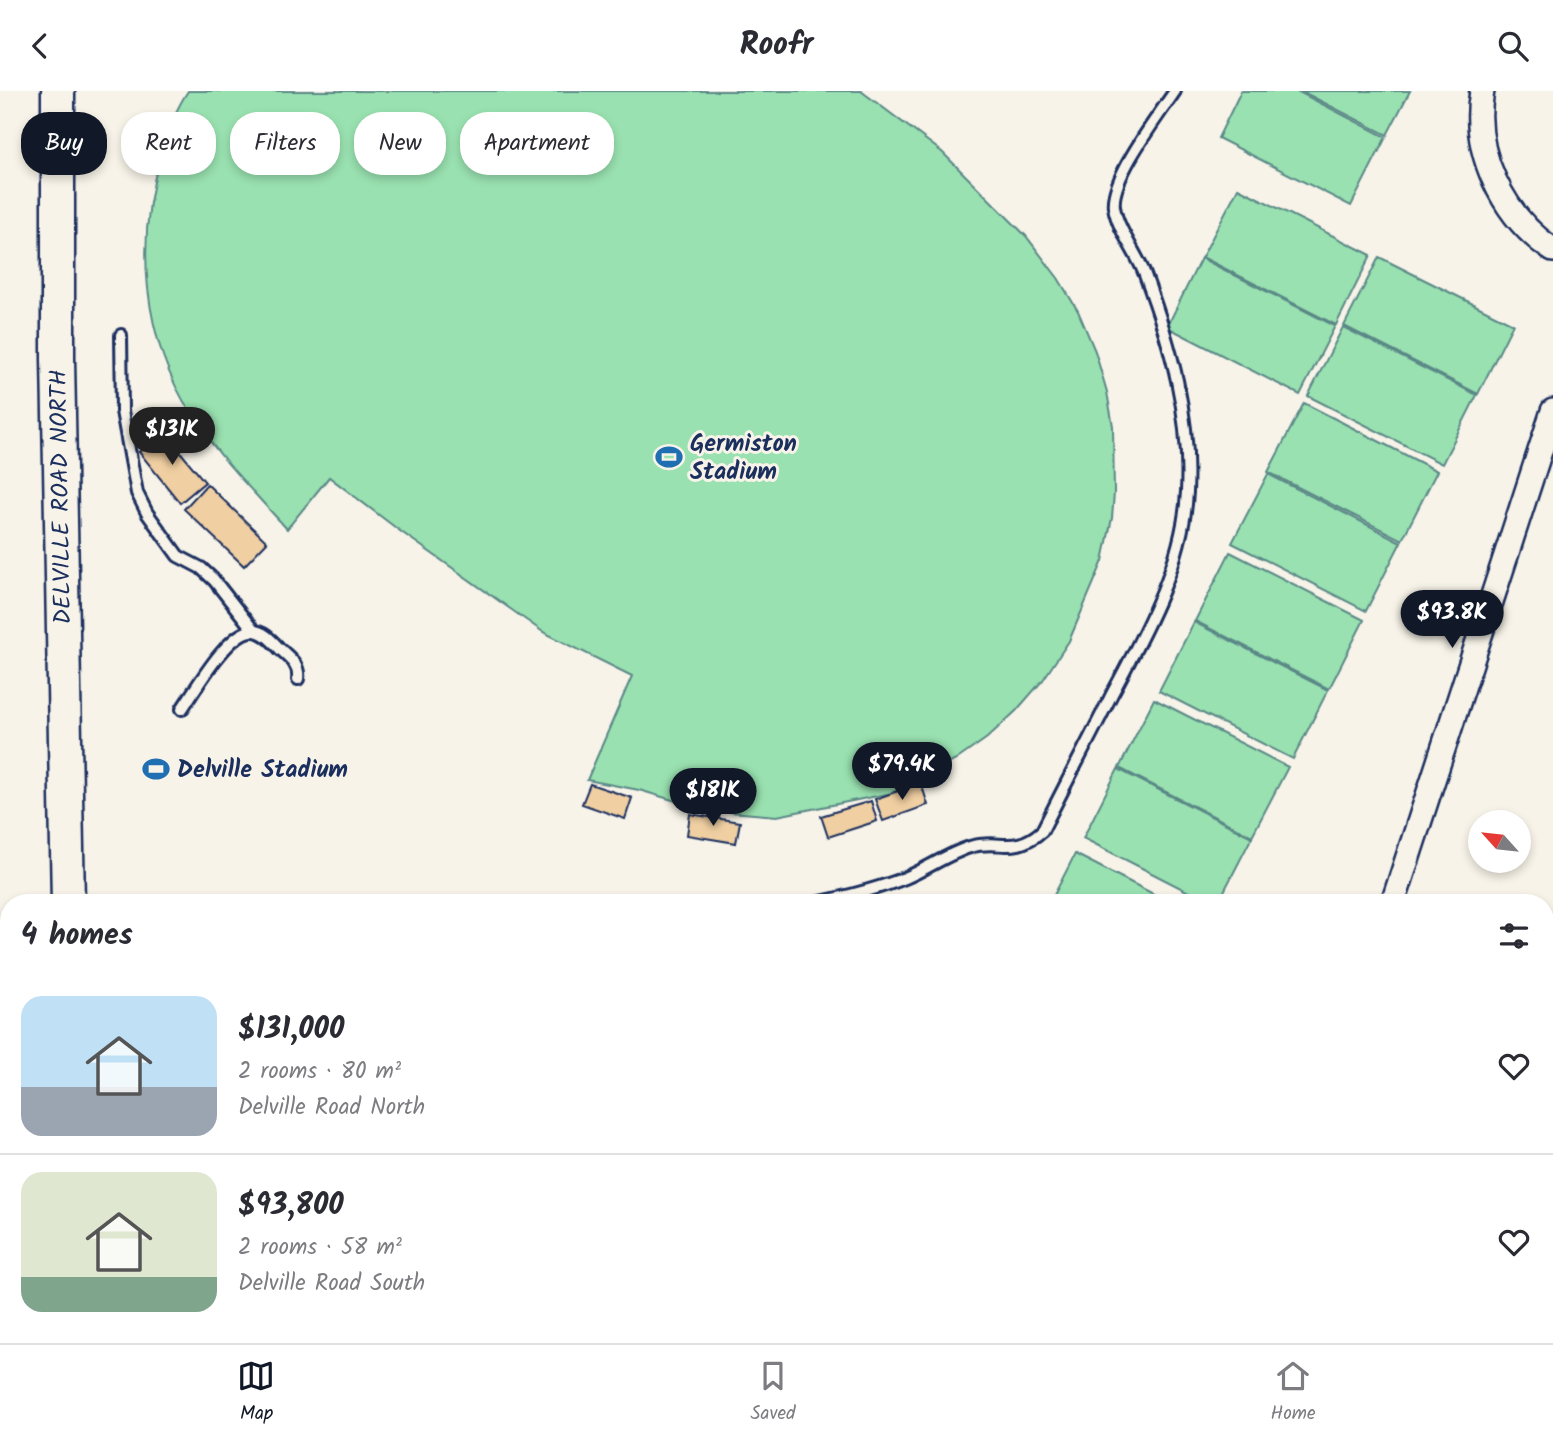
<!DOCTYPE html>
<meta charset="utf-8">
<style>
:root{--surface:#fff;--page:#f2f2f3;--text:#2b2b33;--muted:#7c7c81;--line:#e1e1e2;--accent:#111827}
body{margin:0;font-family:Kalam,sans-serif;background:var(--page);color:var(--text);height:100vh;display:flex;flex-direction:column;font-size:26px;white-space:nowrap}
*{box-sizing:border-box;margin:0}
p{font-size:23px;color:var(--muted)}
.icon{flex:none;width:38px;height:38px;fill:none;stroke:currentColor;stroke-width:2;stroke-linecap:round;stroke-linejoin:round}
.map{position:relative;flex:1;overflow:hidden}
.panel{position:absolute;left:0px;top:803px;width:1554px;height:450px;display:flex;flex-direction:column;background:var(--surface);border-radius:28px 28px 0 0;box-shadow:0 4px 10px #0003}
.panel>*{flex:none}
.hud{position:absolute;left:21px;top:21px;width:700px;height:63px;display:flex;gap:14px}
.needle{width:46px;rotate:297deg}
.buttons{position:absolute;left:1468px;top:719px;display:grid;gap:14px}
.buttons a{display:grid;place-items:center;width:63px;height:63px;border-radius:50%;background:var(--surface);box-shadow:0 4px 10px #0003;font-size:35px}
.price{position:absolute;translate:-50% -60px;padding:0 16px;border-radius:24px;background:var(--accent);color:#fff;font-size:23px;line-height:46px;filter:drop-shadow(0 2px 4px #0008)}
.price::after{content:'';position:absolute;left:50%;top:42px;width:21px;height:16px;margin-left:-10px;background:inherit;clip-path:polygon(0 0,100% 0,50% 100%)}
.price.selected{background:#222;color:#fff}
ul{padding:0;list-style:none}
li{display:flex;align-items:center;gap:21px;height:175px;padding:0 21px}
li+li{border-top:2px solid var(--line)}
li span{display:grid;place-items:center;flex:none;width:196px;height:140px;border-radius:21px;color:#555}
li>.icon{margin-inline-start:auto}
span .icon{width:84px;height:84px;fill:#fffc;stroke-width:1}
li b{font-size:30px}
h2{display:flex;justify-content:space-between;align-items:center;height:84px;padding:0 21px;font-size:30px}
.chip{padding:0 24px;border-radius:28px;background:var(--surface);box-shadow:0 4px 10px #0003;font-size:24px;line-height:63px}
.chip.selected{background:var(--accent);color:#fff}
header{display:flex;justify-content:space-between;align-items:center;height:91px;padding:0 21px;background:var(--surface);font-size:32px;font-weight:700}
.tabs{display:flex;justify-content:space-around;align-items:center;height:98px;border-top:2px solid var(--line);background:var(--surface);font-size:19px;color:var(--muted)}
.tabs a{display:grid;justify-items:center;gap:4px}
.tabs .selected{color:var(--accent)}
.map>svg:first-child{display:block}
</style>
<header><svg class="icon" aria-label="back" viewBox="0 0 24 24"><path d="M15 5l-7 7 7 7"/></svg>Roofr<svg class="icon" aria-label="search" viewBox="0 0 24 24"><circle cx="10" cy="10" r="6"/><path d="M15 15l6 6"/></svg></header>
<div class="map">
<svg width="1553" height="1252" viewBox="0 0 1553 1252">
<rect width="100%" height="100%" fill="#f7f3e8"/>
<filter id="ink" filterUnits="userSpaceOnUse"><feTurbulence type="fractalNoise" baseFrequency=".0143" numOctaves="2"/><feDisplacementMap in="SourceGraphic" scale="14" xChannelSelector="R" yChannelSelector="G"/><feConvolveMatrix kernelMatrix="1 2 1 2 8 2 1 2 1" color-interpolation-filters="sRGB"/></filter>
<g filter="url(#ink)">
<g fill="#99e1b0" stroke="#5a8887" stroke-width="2">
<path d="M188,0H861L942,61L1026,145L1058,187L1078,220L1095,260L1107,301L1113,335L1114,402L1112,427L1103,470L1069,550L1043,589L1016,620L987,647L956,669L892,702L777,725L706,719L639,699L587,689L632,585L543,541L400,440L329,386L287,438C254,401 218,366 192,324C142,247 135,150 161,63C167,42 175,19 188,0Z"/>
<polygon points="1241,0 1297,0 1386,46 1351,115 1218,47"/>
<polygon points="1301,0 1410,0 1387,44"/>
<polygon points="1238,97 1371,164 1336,234 1202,166"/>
<polygon points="1379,166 1513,233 1478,303 1344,235"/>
<polygon points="1201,167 1335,235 1300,304 1167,236"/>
<polygon points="1343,236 1477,304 1442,373 1308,305"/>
<polygon points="1304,312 1437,380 1402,449 1268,381"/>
<polygon points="1268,383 1401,451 1366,520 1232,452"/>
<polygon points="1230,461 1364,529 1329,598 1195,530"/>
<polygon points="1194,531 1328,599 1293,668 1159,600"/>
<polygon points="1154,608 1288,676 1252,745 1119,677"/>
<polygon points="1118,678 1252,746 1218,812 1210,812 1083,747"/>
<polygon points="1075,763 1171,812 1050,812"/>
<rect x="163" y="1244" width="528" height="8"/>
<polygon points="829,1244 886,1244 902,1252 825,1252"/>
<polygon points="898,1244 996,1244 992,1252 913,1252"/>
</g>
<g fill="#f0cfa2" stroke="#1b2f5e" stroke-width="2">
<polygon points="164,341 205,391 180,412 139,361"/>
<polygon points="207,393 267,451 244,475 184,418"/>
<polygon points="921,692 928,714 883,730 875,708"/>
<polygon points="590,693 632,707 625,728 582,713"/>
<polygon points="871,710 877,730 828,746 821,725"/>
<polygon points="690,723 740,731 736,752 687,744"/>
</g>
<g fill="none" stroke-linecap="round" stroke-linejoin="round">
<g stroke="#1b2f5e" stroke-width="16">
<g id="service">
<polyline points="121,244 122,320 137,402 147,422 178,465 201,477 214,489 254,540"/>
<path d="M182,618C195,599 229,539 253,540C264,540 273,551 280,558C290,567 300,574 298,588"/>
<path d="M816,812C845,806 877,798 905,787C927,778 947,763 970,756C1000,747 1013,765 1042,740C1065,694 1089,649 1112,603C1145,541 1183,473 1187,401C1191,326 1171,254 1145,184C1137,162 1118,140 1114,116C1110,87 1159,24 1175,0"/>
<polyline points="1545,966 1548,966"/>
</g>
</g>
<g stroke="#1b2f5e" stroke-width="28">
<g id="minor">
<path d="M1482,0C1471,60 1503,126 1553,159"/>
<polyline points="1393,812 1553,320"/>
<polyline points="0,992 9,1003"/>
<polyline points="0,1047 9,1047"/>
<polyline points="1250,1252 1252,1244"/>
</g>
</g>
<g stroke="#1b2f5e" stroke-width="37">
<g id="secondary">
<polyline points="58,0 58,268 68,812"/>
<polyline points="93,1244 95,1252"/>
</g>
</g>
<use href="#service" stroke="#f7f3e8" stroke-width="10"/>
<use href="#minor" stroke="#f7f3e8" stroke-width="23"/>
<use href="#secondary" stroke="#f7f3e8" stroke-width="32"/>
</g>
</g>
<defs>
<g id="stadium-bare" transform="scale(2.1)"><path d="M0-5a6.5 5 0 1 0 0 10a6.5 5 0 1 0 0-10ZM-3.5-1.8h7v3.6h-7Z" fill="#1f6fb2" stroke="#f7f3e8" stroke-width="2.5" paint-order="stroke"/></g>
</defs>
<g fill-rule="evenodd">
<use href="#stadium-bare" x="669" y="366"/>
<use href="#stadium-bare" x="156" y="678"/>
</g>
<g text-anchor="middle" stroke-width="6" stroke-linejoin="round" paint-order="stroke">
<g font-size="24" font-weight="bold" fill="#1b2f5e" stroke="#f7f3e8" text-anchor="start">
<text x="690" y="360">Germiston<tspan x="690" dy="28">Stadium</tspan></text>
<text x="177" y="686">Delville Stadium</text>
</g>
<g font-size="24" fill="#1b2f5e" stroke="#f7f3e8">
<text transform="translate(60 406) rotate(-91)" y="8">DELVILLE ROAD NORTH</text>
</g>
</g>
</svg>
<div class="buttons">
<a><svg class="needle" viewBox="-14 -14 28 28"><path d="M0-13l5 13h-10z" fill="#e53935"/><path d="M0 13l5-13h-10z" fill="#7c7c81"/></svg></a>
</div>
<b class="price selected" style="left:172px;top:376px">$131K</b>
<b class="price" style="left:1452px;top:559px">$93.8K</b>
<b class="price" style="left:902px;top:711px">$79.4K</b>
<b class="price" style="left:713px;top:737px">$181K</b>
<div class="hud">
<a class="chip selected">Buy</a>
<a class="chip">Rent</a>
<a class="chip">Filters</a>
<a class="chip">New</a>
<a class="chip">Apartment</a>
</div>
<section class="panel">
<h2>4 homes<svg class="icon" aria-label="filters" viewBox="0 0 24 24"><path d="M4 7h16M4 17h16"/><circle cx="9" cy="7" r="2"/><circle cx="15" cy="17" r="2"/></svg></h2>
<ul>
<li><span style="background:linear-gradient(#bfe0f5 65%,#9aa5b1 0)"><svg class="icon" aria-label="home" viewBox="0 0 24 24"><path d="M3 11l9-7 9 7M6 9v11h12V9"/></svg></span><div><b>$131,000</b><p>2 rooms · 80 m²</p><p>Delville Road North</p></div><svg class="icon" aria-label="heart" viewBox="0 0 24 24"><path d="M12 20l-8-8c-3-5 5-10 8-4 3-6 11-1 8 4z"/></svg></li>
<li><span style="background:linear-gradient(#dfe7d0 75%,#7fa58c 0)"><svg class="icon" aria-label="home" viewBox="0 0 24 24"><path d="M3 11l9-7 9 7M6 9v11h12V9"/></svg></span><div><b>$93,800</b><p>2 rooms · 58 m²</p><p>Delville Road South</p></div><svg class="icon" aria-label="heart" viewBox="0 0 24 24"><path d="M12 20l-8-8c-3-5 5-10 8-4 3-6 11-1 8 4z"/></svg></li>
</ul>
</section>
</div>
<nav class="tabs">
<a class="selected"><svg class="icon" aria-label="map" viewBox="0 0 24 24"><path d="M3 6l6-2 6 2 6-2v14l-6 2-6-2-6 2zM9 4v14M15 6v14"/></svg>Map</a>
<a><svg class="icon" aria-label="saved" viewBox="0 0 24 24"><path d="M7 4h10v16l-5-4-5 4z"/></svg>Saved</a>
<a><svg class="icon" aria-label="home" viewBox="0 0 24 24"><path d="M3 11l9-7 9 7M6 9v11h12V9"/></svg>Home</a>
</nav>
